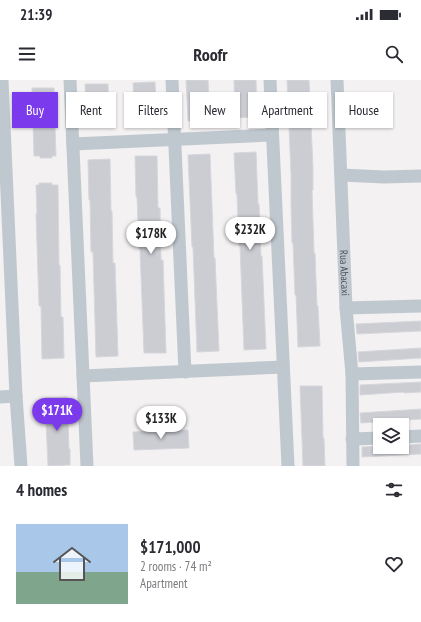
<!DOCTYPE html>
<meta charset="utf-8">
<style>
:root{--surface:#fff;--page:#f2f2f3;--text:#2b2b33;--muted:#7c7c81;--line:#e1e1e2;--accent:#7c3aed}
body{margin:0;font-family:"PT Sans Narrow",sans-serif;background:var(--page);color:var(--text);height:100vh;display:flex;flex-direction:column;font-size:15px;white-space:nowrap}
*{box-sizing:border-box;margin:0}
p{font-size:13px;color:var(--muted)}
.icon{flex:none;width:22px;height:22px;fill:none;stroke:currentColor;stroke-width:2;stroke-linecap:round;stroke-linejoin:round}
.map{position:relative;height:386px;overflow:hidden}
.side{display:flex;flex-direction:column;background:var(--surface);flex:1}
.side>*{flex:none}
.top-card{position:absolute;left:12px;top:12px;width:397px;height:36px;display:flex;gap:8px}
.buttons{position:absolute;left:373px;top:338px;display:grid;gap:8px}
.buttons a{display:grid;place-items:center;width:36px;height:36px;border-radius:0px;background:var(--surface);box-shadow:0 1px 3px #0004;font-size:20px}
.price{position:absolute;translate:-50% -34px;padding:0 9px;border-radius:14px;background:#fff;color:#222;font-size:13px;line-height:26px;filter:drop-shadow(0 1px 2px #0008)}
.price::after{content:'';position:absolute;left:50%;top:24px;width:12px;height:9px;margin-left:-6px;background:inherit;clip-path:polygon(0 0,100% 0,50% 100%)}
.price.selected{background:var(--accent);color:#fff}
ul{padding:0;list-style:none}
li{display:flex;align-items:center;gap:12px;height:100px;padding:0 16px}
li+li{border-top:1px solid var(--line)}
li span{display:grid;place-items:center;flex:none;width:112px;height:80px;border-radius:0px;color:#555}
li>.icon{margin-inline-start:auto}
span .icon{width:48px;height:48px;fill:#fffc;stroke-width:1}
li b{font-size:17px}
h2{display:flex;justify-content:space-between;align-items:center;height:48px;padding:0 16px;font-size:17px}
.tag{padding:0 14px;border-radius:0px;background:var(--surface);box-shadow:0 1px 3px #0004;font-size:14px;line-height:36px}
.tag.selected{background:var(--accent);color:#fff}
.status{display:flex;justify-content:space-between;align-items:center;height:28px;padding:0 20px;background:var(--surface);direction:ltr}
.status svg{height:11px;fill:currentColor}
header{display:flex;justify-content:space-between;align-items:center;height:52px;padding:0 16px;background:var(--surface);font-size:18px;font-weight:600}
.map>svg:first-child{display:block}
</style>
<div class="status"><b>21:39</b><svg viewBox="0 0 49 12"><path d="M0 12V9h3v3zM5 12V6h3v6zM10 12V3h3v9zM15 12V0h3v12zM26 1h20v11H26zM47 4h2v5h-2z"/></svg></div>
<header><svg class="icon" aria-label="menu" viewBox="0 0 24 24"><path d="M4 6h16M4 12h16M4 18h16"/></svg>Roofr<svg class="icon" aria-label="search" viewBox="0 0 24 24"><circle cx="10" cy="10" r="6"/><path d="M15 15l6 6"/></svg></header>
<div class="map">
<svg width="421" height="386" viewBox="0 0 421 386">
<rect width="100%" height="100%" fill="#f3f1f1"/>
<g fill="#cbcdd3" stroke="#d6d7dc">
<polygon points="186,0 208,0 210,40 188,41"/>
<polygon points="234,0 256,0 257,37 235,38"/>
<polygon points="287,0 309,0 313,87 313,110 312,110 314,173 315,173 317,226 318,226 320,266 298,267 296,215 295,215 293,163 292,163 291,122 291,94"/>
<polygon points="155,2 157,43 135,44 133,3"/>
<polygon points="85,4 108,4 109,44 87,45"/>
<polygon points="32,8 54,8 55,48 56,76 52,76 52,78 40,78 40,76 34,76"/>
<polygon points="256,72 258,124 259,124 261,177 262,176 266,269 244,270 240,166 239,166 237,114 236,114 234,73"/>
<polygon points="210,74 214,178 215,178 219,271 197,272 193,167 192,167 188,75"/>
<polygon points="135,76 157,76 158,128 160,128 161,180 163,180 166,273 144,273 140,169 139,169 137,117 136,117"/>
<polygon points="110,79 111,131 112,131 113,183 115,183 118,276 96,277 93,172 91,172 90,120 89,120 88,80"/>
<polygon points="39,103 52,103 52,105 58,105 59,185 60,185 61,237 63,237 64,278 42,279 41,226 39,226 36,134 37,134 36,105 39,105"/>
<polygon points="421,241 421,251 357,254 356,244"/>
<polygon points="421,268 421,278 359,282 358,272"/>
<polygon points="421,302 421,312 404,313 404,312 360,315 360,305"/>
<polygon points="300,306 322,306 323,358 324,358 325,386 303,386"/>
<polygon points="67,317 69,369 70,369 70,385 48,386 45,318"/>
<polygon points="421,329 421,339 361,343 360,333"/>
<polygon points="188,350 189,368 134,370 133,352"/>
<polygon points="421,364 421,374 362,377 362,367 380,366 380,367 408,367 408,365"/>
</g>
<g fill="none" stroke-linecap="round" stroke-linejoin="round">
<g stroke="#c0c8cf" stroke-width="13">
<polyline points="2,0 16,316 21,386"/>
<polyline points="70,0 87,386"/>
<polyline points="172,0 185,292"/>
<polyline points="270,0 288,386"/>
<path id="s1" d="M337,0L346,228L352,294L353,386"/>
<polyline points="73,64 272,55"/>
<polyline points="341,95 384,97 421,96"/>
<polyline points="346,228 421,226"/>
<polyline points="352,294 421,292"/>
<polyline points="83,296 283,287"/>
<polyline points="0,317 16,316"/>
<polyline points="402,357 421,356"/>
<polyline points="352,359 380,358"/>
</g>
</g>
<g text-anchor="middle" stroke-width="4" stroke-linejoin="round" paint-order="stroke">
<g font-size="11" fill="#4a535e" stroke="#fff">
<text dy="4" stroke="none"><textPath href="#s1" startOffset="193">Rua Abacaxi</textPath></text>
</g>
</g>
</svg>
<div class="buttons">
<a><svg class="icon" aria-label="layers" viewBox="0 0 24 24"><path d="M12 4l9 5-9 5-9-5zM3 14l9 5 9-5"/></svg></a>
</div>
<b class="price" style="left:250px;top:171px">$232K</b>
<b class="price" style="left:151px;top:175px">$178K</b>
<b class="price selected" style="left:57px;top:352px">$171K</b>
<b class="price" style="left:161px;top:360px">$133K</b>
<div class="top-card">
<a class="tag selected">Buy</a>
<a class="tag">Rent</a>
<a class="tag">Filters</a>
<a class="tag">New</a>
<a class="tag">Apartment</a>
<a class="tag">House</a>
</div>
</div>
<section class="side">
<h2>4 homes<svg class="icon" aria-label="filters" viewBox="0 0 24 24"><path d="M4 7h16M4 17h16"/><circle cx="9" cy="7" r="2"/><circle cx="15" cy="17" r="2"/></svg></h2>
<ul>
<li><span style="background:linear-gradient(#a9c7e8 60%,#7fa58c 0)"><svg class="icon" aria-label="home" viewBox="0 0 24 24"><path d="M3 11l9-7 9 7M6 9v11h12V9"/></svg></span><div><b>$171,000</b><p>2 rooms · 74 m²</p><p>Apartment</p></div><svg class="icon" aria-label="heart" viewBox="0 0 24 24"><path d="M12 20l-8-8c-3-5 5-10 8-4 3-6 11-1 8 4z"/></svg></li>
</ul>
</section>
